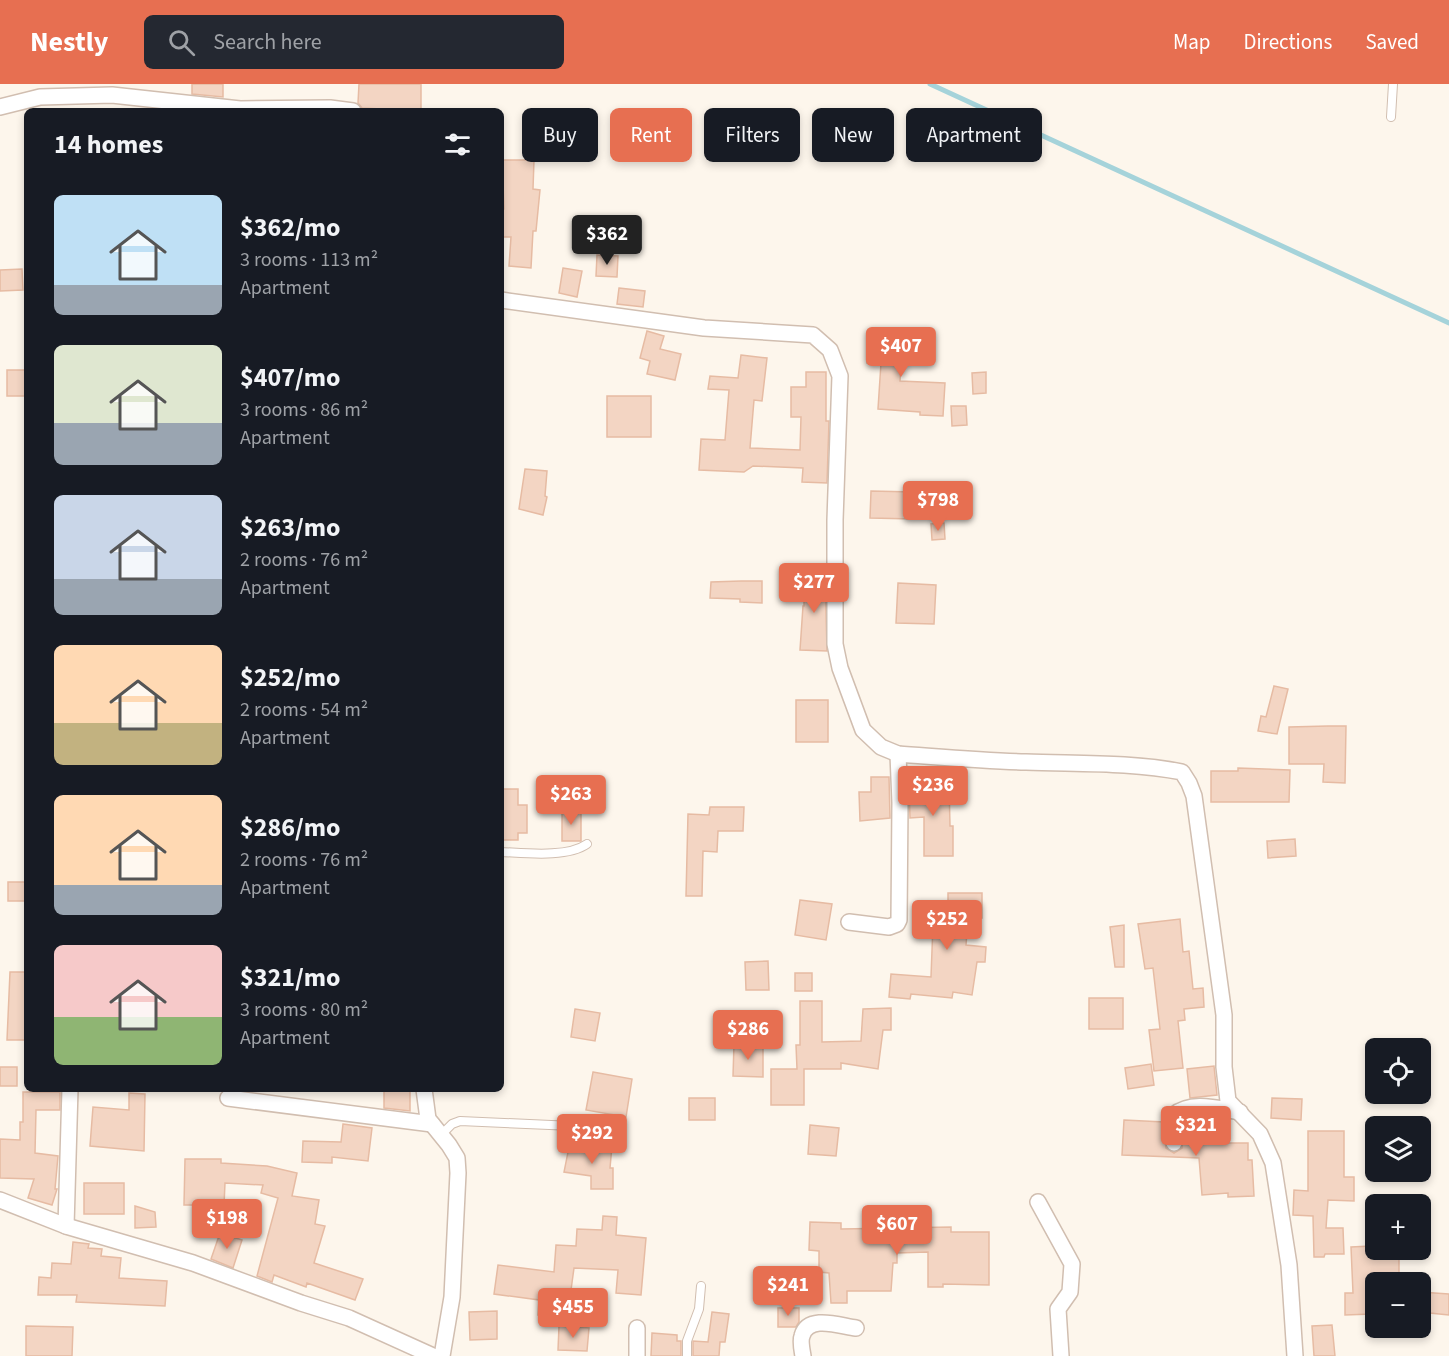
<!DOCTYPE html>
<meta charset="utf-8">
<style>
:root{--surface:#171b24;--page:#242831;--text:#f1f3f6;--muted:#9ea1a6;--accent:#e76f51}
body{margin:0;font-family:"Source Sans 3",sans-serif;background:var(--page);color:var(--text);height:100vh;display:flex;flex-direction:column;font-size:22px;white-space:nowrap}
*{box-sizing:border-box;margin:0}
p{font-size:20px;color:var(--muted)}
.icon{flex:none;width:33px;height:33px;fill:none;stroke:currentColor;stroke-width:2;stroke-linecap:round;stroke-linejoin:round}
.map{position:relative;flex:1;overflow:hidden}
.side{position:absolute;left:24px;top:24px;width:480px;height:984px;display:flex;flex-direction:column;background:var(--surface);border-radius:9px;box-shadow:0 3px 9px #0003}
.side>*{flex:none}
.top-card{position:absolute;left:522px;top:24px;width:570px;height:54px;display:flex;gap:12px}
.buttons{position:absolute;left:1365px;top:954px;display:grid;gap:12px}
.buttons a{display:grid;place-items:center;width:66px;height:66px;border-radius:9px;background:var(--surface);box-shadow:0 3px 9px #0003;font-size:30px}
.price{position:absolute;translate:-50% -51px;padding:0 14px;border-radius:6px;background:var(--accent);color:#fff;font-size:20px;line-height:39px;filter:drop-shadow(0 2px 3px #0008)}
.price::after{content:'';position:absolute;left:50%;top:36px;width:18px;height:14px;margin-left:-9px;background:inherit;clip-path:polygon(0 0,100% 0,50% 100%)}
.price.current{background:#222;color:#fff}
ul{padding:0;list-style:none}
li{display:flex;align-items:center;gap:18px;height:150px;padding:0 30px}
li span{display:grid;place-items:center;flex:none;width:168px;height:120px;border-radius:9px;color:#555}
li>.icon{margin-inline-start:auto}
span .icon{width:72px;height:72px;fill:#fffc;stroke-width:1}
li b{font-size:26px}
h2{display:flex;justify-content:space-between;align-items:center;height:72px;padding:0 30px;font-size:26px}
.tag{padding:0 21px;border-radius:9px;background:var(--surface);box-shadow:0 3px 9px #0003;font-size:21px;line-height:54px}
.tag.current{background:var(--accent);color:#fff}
header{display:flex;align-items:center;gap:36px;box-sizing:border-box;height:84px;padding:0 30px;background:var(--accent);color:#fff}
header strong{font-size:28px}
nav{display:flex;gap:33px;margin-inline-start:auto;font-size:21px}
.search{width:420px;height:54px;background:var(--page);display:flex;align-items:center;gap:15px;box-sizing:border-box;padding:0 21px;border-radius:9px;color:var(--muted);font-size:22px}
.map>svg:first-child{display:block}
</style>
<header>
<strong>Nestly</strong>
<div class="search"><svg class="icon" aria-label="search" viewBox="0 0 24 24"><circle cx="10" cy="10" r="6"/><path d="M15 15l6 6"/></svg>Search here</div>
<nav><a>Map</a><a>Directions</a><a>Saved</a></nav>
</header>
<div class="map">
<svg width="1449" height="1272" viewBox="0 0 1449 1272">
<rect width="100%" height="100%" fill="#fdf6ec"/>
<g fill="none" stroke-linecap="round" stroke-linejoin="round">
<polyline stroke="#a5d3da" stroke-width="5" points="930,0 1449,239"/>
</g>
<g fill="#f3d5c3" stroke="#e6bba3" stroke-width="1.5">
<polygon points="192,0 223,0 223,13 192,10"/>
<polygon points="359,0 421,0 421,27 362,24 358,19"/>
<polygon points="501,76 534,76 533,105 540,106 536,147 533,147 531,184 509,182 511,153 501,153 501,125 504,125 503,100 501,100"/>
<polygon points="597,171 618,172 617,193 596,192"/>
<polygon points="563,184 582,187 577,213 559,209"/>
<polygon points="22,185 23,206 0,207 0,186"/>
<polygon points="619,204 645,207 643,223 617,220"/>
<polygon points="870,245 903,247 900,297 945,299 943,332 920,331 920,328 878,325 881,279 867,279"/>
<polygon points="647,247 664,252 660,265 681,270 675,296 647,290 650,277 640,274"/>
<polygon points="741,271 767,274 762,317 754,316 750,364 800,366 801,333 791,333 791,303 806,303 806,288 826,288 826,337 829,337 827,399 802,398 803,384 753,382 744,388 699,386 701,355 725,356 729,306 708,305 710,292 738,294"/>
<rect x="7" y="286" width="20" height="26"/>
<polygon points="986,288 986,309 973,310 972,289"/>
<rect x="607" y="312" width="44" height="41"/>
<polygon points="951,322 966,322 967,341 952,342"/>
<polygon points="525,385 547,387 545,412 547,413 543,431 519,425"/>
<polygon points="871,407 913,408 913,435 870,434"/>
<polygon points="944,439 945,455 932,456 931,440"/>
<polygon points="804,489 825,489 827,567 800,566 803,522 804,522"/>
<polygon points="741,497 762,497 762,519 740,518 740,515 710,514 711,498"/>
<polygon points="898,499 936,501 934,540 896,539"/>
<polygon points="1274,602 1288,605 1277,650 1258,647 1261,632 1266,633"/>
<rect x="796" y="616" width="32" height="42"/>
<polygon points="1328,642 1346,642 1345,699 1323,698 1324,680 1289,680 1289,643"/>
<polygon points="1238,684 1290,686 1289,718 1211,718 1211,687 1238,687"/>
<polygon points="871,693 889,693 890,734 860,737 859,708 871,708"/>
<polygon points="949,699 950,742 953,742 953,772 924,772 924,733 910,734 909,700"/>
<polygon points="501,705 518,705 518,721 527,721 527,749 518,749 518,756 501,756"/>
<polygon points="710,723 744,723 743,747 718,747 717,768 703,767 702,812 686,812 688,730 709,731"/>
<polygon points="562,726 581,727 581,757 562,757"/>
<polygon points="1295,755 1296,772 1268,774 1267,757"/>
<rect x="8" y="798" width="19" height="19"/>
<polygon points="948,809 982,809 982,834 968,834 966,861 986,863 985,878 977,878 972,911 953,908 952,914 911,910 910,915 889,913 891,890 931,893 933,840 925,840 924,820 948,820"/>
<polygon points="800,816 832,820 826,856 795,851"/>
<polygon points="1180,835 1183,868 1189,867 1193,905 1203,904 1204,923 1184,925 1185,936 1178,937 1183,984 1154,987 1149,946 1160,945 1153,884 1145,885 1138,840"/>
<polygon points="1124,841 1124,883 1115,883 1110,843"/>
<polygon points="768,877 769,906 746,906 745,878"/>
<polygon points="10,888 27,888 27,956 7,956"/>
<rect x="795" y="889" width="17" height="18"/>
<rect x="1089" y="914" width="34" height="31"/>
<polygon points="800,917 822,917 822,958 861,957 863,925 891,924 891,946 883,946 878,985 841,979 841,985 804,985 804,1021 771,1021 771,985 797,985 796,961 800,961"/>
<polygon points="575,925 600,929 595,957 571,953"/>
<polygon points="734,960 763,961 763,993 733,992"/>
<polygon points="1151,980 1154,1001 1128,1005 1125,984"/>
<polygon points="1214,982 1217,1011 1190,1014 1187,985"/>
<rect x="0" y="983" width="17" height="19"/>
<polygon points="593,988 632,995 626,1033 586,1026"/>
<polygon points="384,1005 410,1005 410,1027 384,1024"/>
<polygon points="23,1008 60,1008 60,1026 36,1026 35,1069 58,1072 55,1105 57,1105 52,1121 28,1114 34,1095 0,1094 0,1055 20,1056 20,1038 23,1038"/>
<polygon points="129,1009 145,1010 144,1067 90,1062 93,1023 129,1026"/>
<rect x="689" y="1014" width="26" height="22"/>
<polygon points="1272,1014 1302,1015 1301,1036 1271,1034"/>
<polygon points="1124,1036 1164,1038 1166,1064 1174,1069 1182,1064 1183,1051 1216,1049 1216,1059 1248,1059 1248,1076 1252,1076 1254,1112 1228,1113 1228,1109 1202,1111 1199,1074 1122,1071"/>
<polygon points="343,1040 372,1044 368,1077 332,1073 332,1079 302,1078 303,1057 341,1058"/>
<polygon points="810,1041 839,1044 836,1072 808,1070"/>
<polygon points="1308,1047 1344,1047 1344,1093 1354,1093 1354,1117 1328,1116 1326,1144 1343,1144 1344,1170 1325,1170 1324,1173 1314,1173 1313,1132 1293,1131 1294,1106 1308,1107"/>
<polygon points="594,1060 612,1062 610,1084 613,1084 613,1105 591,1105 591,1092 564,1088 569,1063 593,1067"/>
<polygon points="185,1075 221,1075 221,1079 267,1082 297,1089 292,1112 319,1116 315,1140 325,1142 314,1179 363,1195 355,1216 307,1199 306,1203 274,1191 272,1198 257,1192 278,1114 261,1109 263,1101 225,1099 224,1121 184,1121"/>
<rect x="84" y="1099" width="40" height="31"/>
<polygon points="135,1122 155,1128 156,1143 135,1144"/>
<polygon points="603,1132 617,1133 616,1151 646,1154 641,1211 616,1209 618,1186 574,1184 571,1206 554,1205 552,1231 538,1231 539,1216 494,1210 498,1181 554,1188 556,1161 576,1162 577,1145 602,1146"/>
<polygon points="810,1138 841,1139 841,1145 951,1143 951,1148 989,1148 989,1201 943,1200 943,1203 928,1203 928,1168 897,1169 897,1179 893,1179 891,1207 847,1207 847,1219 831,1219 829,1189 819,1188 819,1167 809,1166"/>
<polygon points="220,1149 242,1156 233,1184 211,1175"/>
<polygon points="73,1158 89,1160 88,1164 102,1165 101,1172 121,1174 119,1194 167,1197 165,1222 76,1218 77,1211 38,1211 39,1193 51,1194 52,1179 71,1180"/>
<polygon points="1371,1162 1372,1166 1399,1166 1399,1190 1376,1191 1376,1227 1370,1228 1371,1230 1345,1231 1345,1209 1353,1209 1351,1163"/>
<polygon points="1420,1208 1449,1210 1449,1231 1420,1228"/>
<polygon points="778,1224 799,1224 799,1238 796,1243 778,1243"/>
<polygon points="497,1227 497,1255 470,1256 469,1228"/>
<polygon points="712,1228 729,1230 725,1258 720,1258 719,1272 693,1272 693,1257 708,1258"/>
<polygon points="1332,1241 1335,1272 1314,1272 1312,1242"/>
<polygon points="26,1242 73,1243 72,1272 26,1272"/>
<polygon points="559,1242 589,1244 587,1267 558,1266"/>
<polygon points="652,1249 677,1251 677,1257 681,1257 681,1272 651,1272"/>
</g>
<g fill="none" stroke-linecap="round" stroke-linejoin="round">
<g stroke="#d1beb0" stroke-width="10">
<g id="service">
<polyline points="1391,33 1393,0"/>
<path d="M501,768C525,769 567,774 587,760"/>
<polyline points="440,1052 452,1040 460,1037 573,1042"/>
<polyline points="687,1272 687,1257 699,1225 701,1202"/>
</g>
</g>
<g stroke="#d1beb0" stroke-width="18">
<g id="minor">
<polyline points="0,23 40,13 112,11 240,25 330,24 353,27"/>
<path d="M501,216L704,244L813,251L830,266L840,292L835,436V560L840,584L863,646L881,663L898,670C940,673 983,677 1026,678C1077,680 1132,678 1182,688L1189,699L1194,712L1224,931V983L1228,1017L1260,1050L1273,1079L1289,1181L1295,1272"/>
<polyline points="849,838 889,843 897,840 899,836 900,719 898,670"/>
<polyline points="424,1005 428,1035 449,1061 457,1074 458,1089 452,1213 442,1272"/>
<polyline points="228,1014 432,1040"/>
<path d="M1174,1059L1173,1041L1174,1031C1192,1016 1219,1025 1240,1028"/>
<polyline points="0,1116 66,1142 193,1179 301,1219 349,1234 433,1272"/>
<polyline points="1038,1118 1072,1180 1070,1208 1058,1225 1061,1272"/>
<polyline points="66,1142 70,1005"/>
<polyline points="637,1272 637,1244"/>
<path d="M803,1272C802,1266 800,1257 802,1252C808,1230 840,1242 856,1244"/>
</g>
</g>
<use href="#service" stroke="#fff" stroke-width="8"/>
<use href="#minor" stroke="#fff" stroke-width="15"/>
</g>
</svg>
<div class="buttons">
<a><svg class="icon" aria-label="locate" viewBox="0 0 24 24"><circle cx="12" cy="12" r="6"/><path d="M12 2v4M12 18v4M2 12h4M18 12h4"/></svg></a>
<a><svg class="icon" aria-label="layers" viewBox="0 0 24 24"><path d="M12 4l9 5-9 5-9-5zM3 14l9 5 9-5"/></svg></a>
<a>+</a>
<a>−</a>
</div>
<b class="price current" style="left:607px;top:182px">$362</b>
<b class="price" style="left:901px;top:294px">$407</b>
<b class="price" style="left:938px;top:448px">$798</b>
<b class="price" style="left:814px;top:530px">$277</b>
<b class="price" style="left:933px;top:733px">$236</b>
<b class="price" style="left:571px;top:742px">$263</b>
<b class="price" style="left:947px;top:867px">$252</b>
<b class="price" style="left:748px;top:977px">$286</b>
<b class="price" style="left:1196px;top:1073px">$321</b>
<b class="price" style="left:592px;top:1081px">$292</b>
<b class="price" style="left:227px;top:1166px">$198</b>
<b class="price" style="left:897px;top:1172px">$607</b>
<b class="price" style="left:788px;top:1233px">$241</b>
<b class="price" style="left:573px;top:1255px">$455</b>
<div class="top-card">
<a class="tag">Buy</a>
<a class="tag current">Rent</a>
<a class="tag">Filters</a>
<a class="tag">New</a>
<a class="tag">Apartment</a>
</div>
<section class="side">
<h2>14 homes<svg class="icon" aria-label="filters" viewBox="0 0 24 24"><path d="M4 7h16M4 17h16"/><circle cx="9" cy="7" r="2"/><circle cx="15" cy="17" r="2"/></svg></h2>
<ul>
<li><span style="background:linear-gradient(#bfe0f5 75%,#9aa5b1 0)"><svg class="icon" aria-label="home" viewBox="0 0 24 24"><path d="M3 11l9-7 9 7M6 9v11h12V9"/></svg></span><div><b>$362/mo</b><p>3 rooms · 113 m²</p><p>Apartment</p></div></li>
<li><span style="background:linear-gradient(#dfe7d0 65%,#9aa5b1 0)"><svg class="icon" aria-label="home" viewBox="0 0 24 24"><path d="M3 11l9-7 9 7M6 9v11h12V9"/></svg></span><div><b>$407/mo</b><p>3 rooms · 86 m²</p><p>Apartment</p></div></li>
<li><span style="background:linear-gradient(#c9d6e8 70%,#9aa5b1 0)"><svg class="icon" aria-label="home" viewBox="0 0 24 24"><path d="M3 11l9-7 9 7M6 9v11h12V9"/></svg></span><div><b>$263/mo</b><p>2 rooms · 76 m²</p><p>Apartment</p></div></li>
<li><span style="background:linear-gradient(#ffd9b3 65%,#c2b280 0)"><svg class="icon" aria-label="home" viewBox="0 0 24 24"><path d="M3 11l9-7 9 7M6 9v11h12V9"/></svg></span><div><b>$252/mo</b><p>2 rooms · 54 m²</p><p>Apartment</p></div></li>
<li><span style="background:linear-gradient(#ffd9b3 75%,#9aa5b1 0)"><svg class="icon" aria-label="home" viewBox="0 0 24 24"><path d="M3 11l9-7 9 7M6 9v11h12V9"/></svg></span><div><b>$286/mo</b><p>2 rooms · 76 m²</p><p>Apartment</p></div></li>
<li><span style="background:linear-gradient(#f6c9c9 60%,#8fb573 0)"><svg class="icon" aria-label="home" viewBox="0 0 24 24"><path d="M3 11l9-7 9 7M6 9v11h12V9"/></svg></span><div><b>$321/mo</b><p>3 rooms · 80 m²</p><p>Apartment</p></div></li>
</ul>
</section>
</div>
